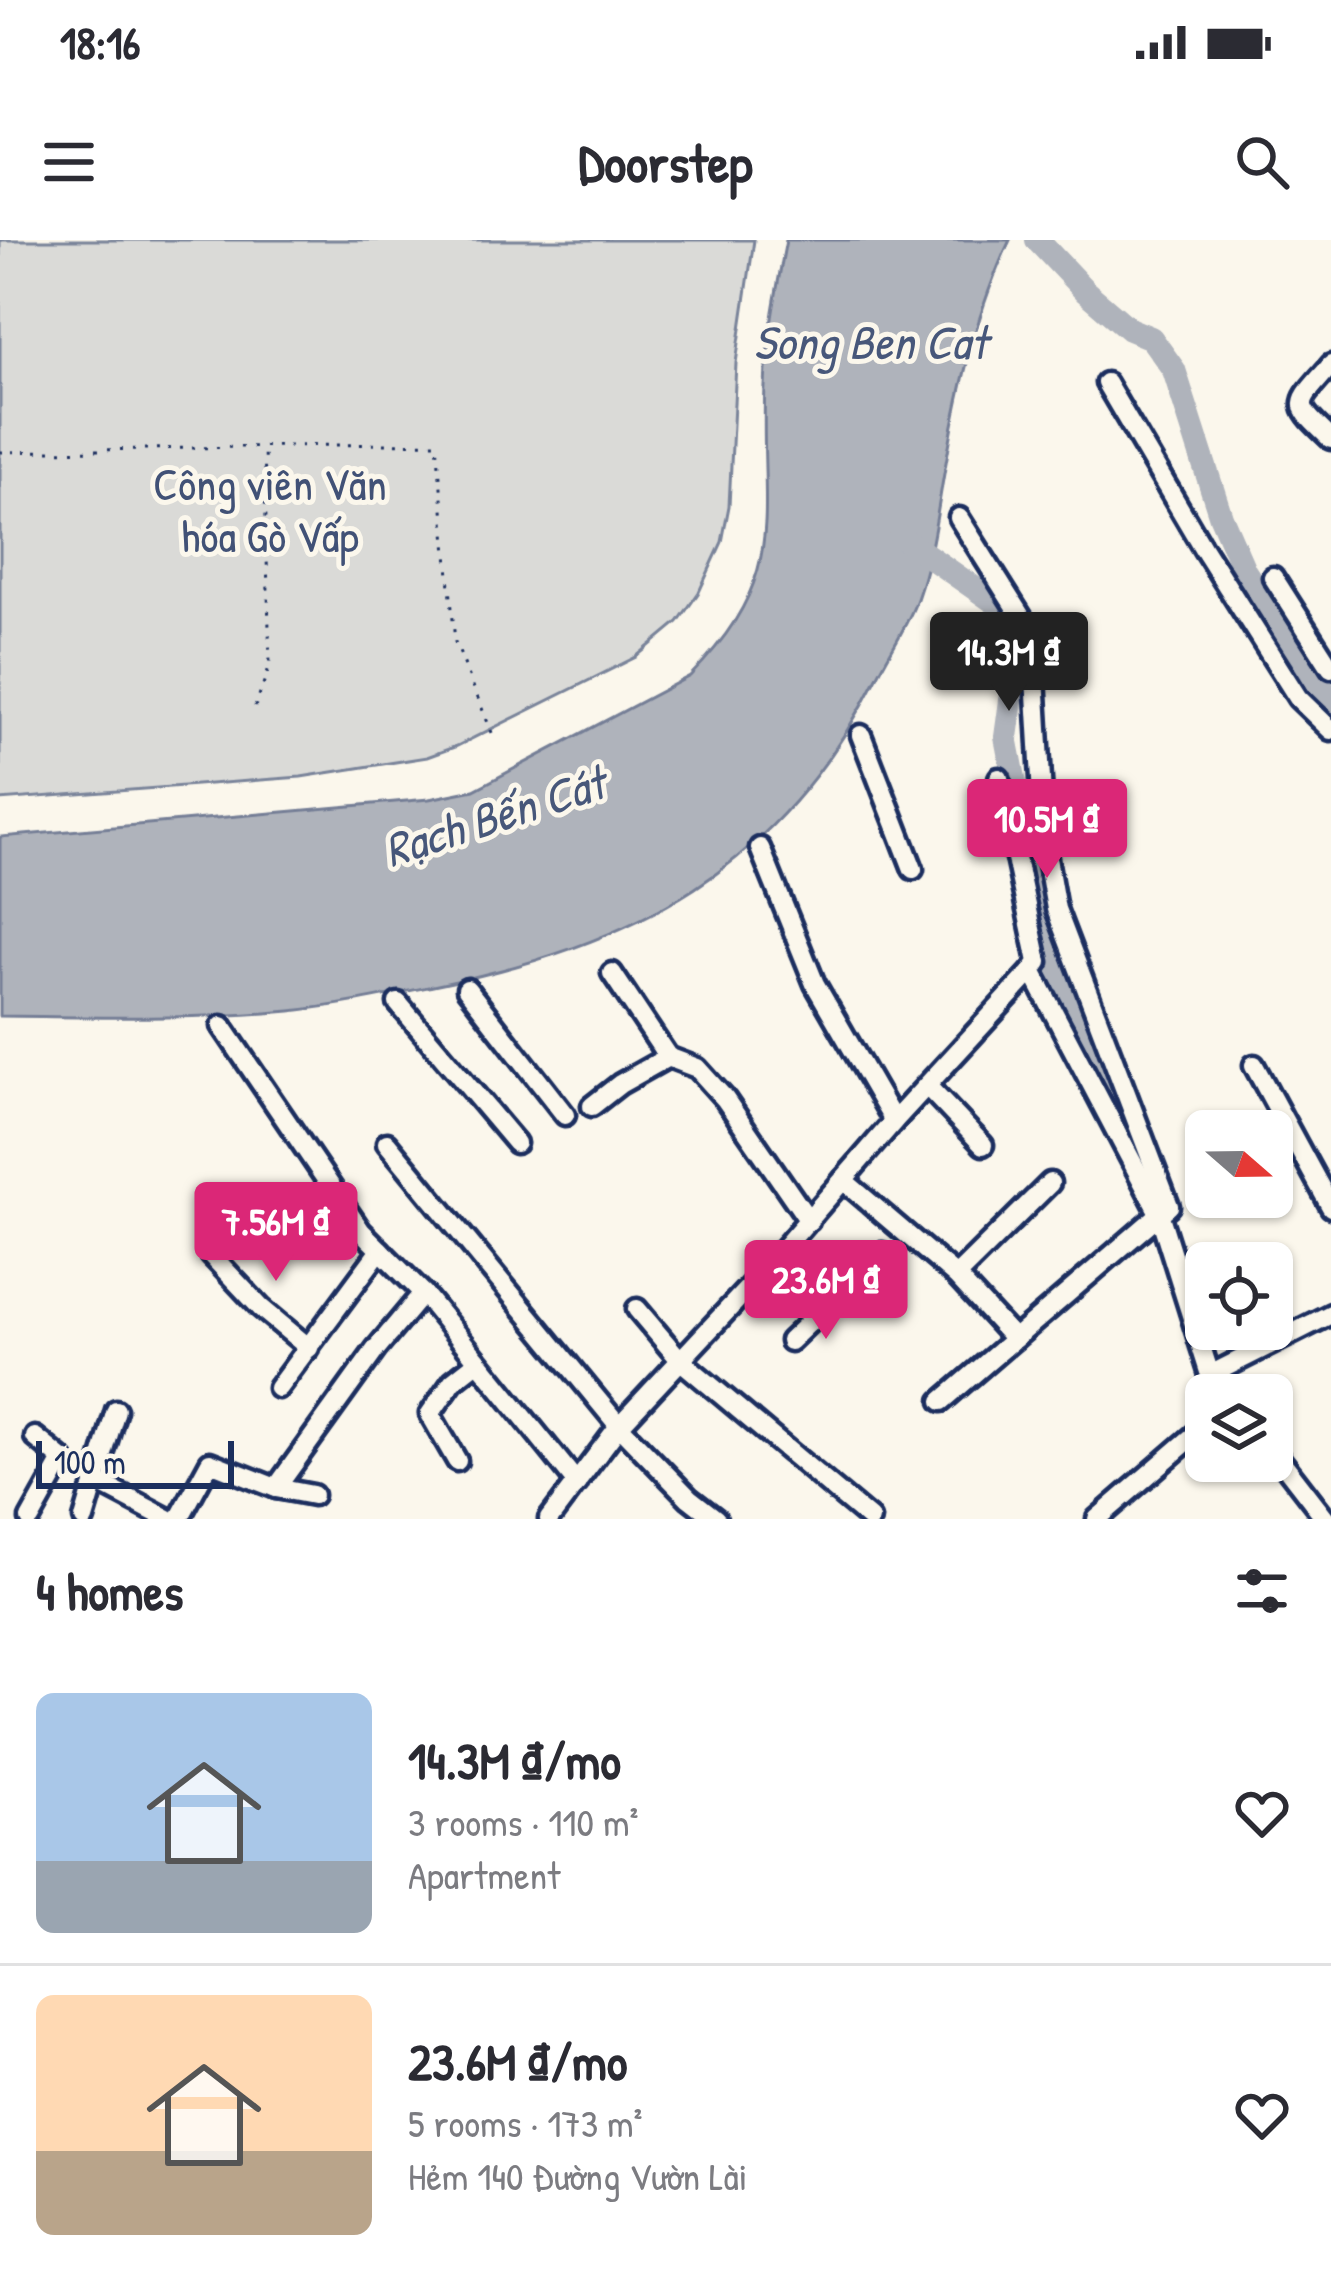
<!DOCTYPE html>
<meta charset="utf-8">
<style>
:root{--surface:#fff;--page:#f2f2f3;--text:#2b2b33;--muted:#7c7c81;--line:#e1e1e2;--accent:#db2777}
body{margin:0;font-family:"Patrick Hand",sans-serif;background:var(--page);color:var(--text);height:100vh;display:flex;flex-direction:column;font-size:45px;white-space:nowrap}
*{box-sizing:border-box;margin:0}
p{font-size:39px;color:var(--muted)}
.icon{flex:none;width:66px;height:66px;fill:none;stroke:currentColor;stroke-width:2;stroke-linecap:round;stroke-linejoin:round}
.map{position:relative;height:1279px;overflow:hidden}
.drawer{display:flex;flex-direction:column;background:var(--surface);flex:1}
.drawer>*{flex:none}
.needle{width:78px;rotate:110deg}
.tools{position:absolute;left:1185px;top:870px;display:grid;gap:24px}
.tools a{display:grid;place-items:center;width:108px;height:108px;border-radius:18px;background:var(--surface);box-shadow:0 3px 9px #0004;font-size:60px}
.scale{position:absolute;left:36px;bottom:30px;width:198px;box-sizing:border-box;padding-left:12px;border:6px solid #1b2f5e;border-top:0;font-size:33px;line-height:42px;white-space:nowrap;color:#1b2f5e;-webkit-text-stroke:9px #fbf7ec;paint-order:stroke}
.price{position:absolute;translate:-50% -102px;padding:0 27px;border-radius:12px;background:var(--accent);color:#fff;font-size:39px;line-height:78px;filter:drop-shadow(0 3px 6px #0008)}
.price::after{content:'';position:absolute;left:50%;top:72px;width:36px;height:27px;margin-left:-18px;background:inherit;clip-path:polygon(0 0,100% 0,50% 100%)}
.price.selected{background:#222;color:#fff}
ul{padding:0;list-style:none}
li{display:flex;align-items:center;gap:36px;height:300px;padding:0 36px}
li+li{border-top:3px solid var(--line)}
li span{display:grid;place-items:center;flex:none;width:336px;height:240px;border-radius:18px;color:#555}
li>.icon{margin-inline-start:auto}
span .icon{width:144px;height:144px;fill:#fffc;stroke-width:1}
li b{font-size:51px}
h2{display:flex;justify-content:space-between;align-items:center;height:144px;padding:0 36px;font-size:51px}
.status{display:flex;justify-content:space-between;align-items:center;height:84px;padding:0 60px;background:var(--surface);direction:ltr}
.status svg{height:33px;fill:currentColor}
header{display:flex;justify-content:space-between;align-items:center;height:156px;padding:0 36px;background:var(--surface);font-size:54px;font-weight:700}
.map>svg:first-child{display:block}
</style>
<div class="status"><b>18:16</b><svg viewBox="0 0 49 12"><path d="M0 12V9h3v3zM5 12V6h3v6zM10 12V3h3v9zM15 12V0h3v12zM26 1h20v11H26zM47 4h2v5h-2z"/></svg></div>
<header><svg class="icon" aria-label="menu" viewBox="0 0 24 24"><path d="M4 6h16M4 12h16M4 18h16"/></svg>Doorstep<svg class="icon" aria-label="search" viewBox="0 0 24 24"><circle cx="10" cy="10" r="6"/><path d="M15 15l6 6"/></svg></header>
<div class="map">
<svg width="1331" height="1279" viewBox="0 0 1331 1279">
<rect width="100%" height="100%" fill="#fbf7ec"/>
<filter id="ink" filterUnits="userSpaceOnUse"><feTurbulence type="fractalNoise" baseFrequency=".00833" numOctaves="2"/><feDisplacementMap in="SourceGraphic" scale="24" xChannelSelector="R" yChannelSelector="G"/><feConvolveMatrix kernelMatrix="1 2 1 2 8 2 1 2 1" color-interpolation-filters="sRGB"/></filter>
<g filter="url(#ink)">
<polygon fill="#dadad7" stroke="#7a849a" stroke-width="3" points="0,0 754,0 736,123 729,266 722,302 699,352 678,382 636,417 457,506 427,517 301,537 0,560"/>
<path fill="#afb3bb" stroke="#747e96" stroke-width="3" d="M786,0H1010C978,67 960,144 947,217C938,264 933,314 917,359C907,387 889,412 876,439C780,630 635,705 433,746C385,756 338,766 290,771C194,780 96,777 0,776V597L429,559L474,550L690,436C792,332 759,276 765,146C767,96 777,48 786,0Z"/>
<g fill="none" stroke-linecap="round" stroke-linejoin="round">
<g stroke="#afb3bb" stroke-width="24">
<polyline points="1037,0 1086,52 1129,89 1151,98 1174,130 1221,277 1245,332 1331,461"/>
<polyline points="901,297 1003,368 1018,410 1006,497 1050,725 1100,841"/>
</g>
<g stroke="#1b2f5e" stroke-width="27">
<g id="minor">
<path d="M1331,125C1296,166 1291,161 1331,199"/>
<polyline points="1106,143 1203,308 1298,458 1331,490"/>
<polyline points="1273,337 1331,428"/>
<polyline points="861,495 913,629"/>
<polyline points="999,538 1038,722 1032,731"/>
<polyline points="760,608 815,744 894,881"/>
<polyline points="612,733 668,817 697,828 725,859 809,981"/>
<polyline points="467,749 565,875"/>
<polyline points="398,763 516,903"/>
<polyline points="222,786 361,991 423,1053 577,1243"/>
<polyline points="1254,825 1331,967"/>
<polyline points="927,846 983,905"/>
<polyline points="592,866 620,844 668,817"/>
<polyline points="387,903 619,1186 689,1258 716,1279"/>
<polyline points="843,940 956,1036 1014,1099"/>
<polyline points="211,1015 261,1068 309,1108"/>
<polyline points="764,1031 813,1079 882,1013"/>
<polyline points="956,1036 1050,943"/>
<polyline points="637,1069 680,1120 870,1279"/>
<polyline points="790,1101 813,1079"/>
<polyline points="1210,1135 1331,1074"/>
<polyline points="278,1148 380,1010"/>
<polyline points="942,1161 1169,966 1056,669 1045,607 1033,403 1027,386 959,278"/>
<polyline points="1272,1209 1326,1279"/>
<polyline points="457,1221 430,1174 453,1141 476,1123"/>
<polyline points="94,1240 168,1279"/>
<polyline points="276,1248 313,1255"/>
<polyline points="30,1279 63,1220 35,1197"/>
<polyline points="84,1279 116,1170"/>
<polyline points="179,1279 210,1222 276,1248 376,1109 423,1053"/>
<polyline points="549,1279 619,1186 764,1031 894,881 1032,731 1159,973 1210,1135 1227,1155"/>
<polyline points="1097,1279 1206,1185"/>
</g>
</g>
<g stroke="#1b2f5e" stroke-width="3" stroke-dasharray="3 9" stroke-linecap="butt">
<polyline points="0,212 437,203 455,402 495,500"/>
<polyline points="255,467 270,425 264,208"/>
</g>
<use href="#minor" stroke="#fbf7ec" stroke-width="18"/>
</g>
</g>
<g text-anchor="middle" stroke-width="10" stroke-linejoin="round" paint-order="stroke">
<g font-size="45" fill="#415176" stroke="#fbf7ec">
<text x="270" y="260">Công viên Văn<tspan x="270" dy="52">hóa Gò Vấp</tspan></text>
</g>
<g font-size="48" font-style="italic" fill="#47577a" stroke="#fbf7ec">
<text x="870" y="119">Song Ben Cat</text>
<text transform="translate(494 576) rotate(-18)" y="17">Rạch Bến Cát</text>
</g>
</g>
</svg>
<div class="tools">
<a><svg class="needle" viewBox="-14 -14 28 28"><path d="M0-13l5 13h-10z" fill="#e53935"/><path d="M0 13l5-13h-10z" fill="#7c7c81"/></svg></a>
<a><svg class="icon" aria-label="locate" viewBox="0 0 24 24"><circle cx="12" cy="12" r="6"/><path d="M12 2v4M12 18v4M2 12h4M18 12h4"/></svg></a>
<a><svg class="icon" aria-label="layers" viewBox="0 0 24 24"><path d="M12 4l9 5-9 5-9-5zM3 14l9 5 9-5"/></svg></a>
</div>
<div class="scale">100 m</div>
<b class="price selected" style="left:1009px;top:474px">14.3M ₫</b>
<b class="price" style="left:1047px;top:641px">10.5M ₫</b>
<b class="price" style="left:276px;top:1044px">7.56M ₫</b>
<b class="price" style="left:826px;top:1102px">23.6M ₫</b>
</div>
<section class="drawer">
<h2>4 homes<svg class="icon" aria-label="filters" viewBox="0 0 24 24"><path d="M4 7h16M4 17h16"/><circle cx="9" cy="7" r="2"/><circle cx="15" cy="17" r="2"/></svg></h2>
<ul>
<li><span style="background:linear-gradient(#a9c7e8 70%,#9aa5b1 0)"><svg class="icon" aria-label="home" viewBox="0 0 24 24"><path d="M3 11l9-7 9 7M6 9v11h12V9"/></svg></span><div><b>14.3M ₫/mo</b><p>3 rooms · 110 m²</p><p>Apartment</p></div><svg class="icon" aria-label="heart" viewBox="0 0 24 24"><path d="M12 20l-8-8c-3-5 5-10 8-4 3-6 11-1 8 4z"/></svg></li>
<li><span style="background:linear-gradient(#ffd9b3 65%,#b9a48a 0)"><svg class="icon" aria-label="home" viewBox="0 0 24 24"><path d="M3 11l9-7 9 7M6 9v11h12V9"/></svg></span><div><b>23.6M ₫/mo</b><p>5 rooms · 173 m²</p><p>Hẻm 140 Đường Vườn Lài</p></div><svg class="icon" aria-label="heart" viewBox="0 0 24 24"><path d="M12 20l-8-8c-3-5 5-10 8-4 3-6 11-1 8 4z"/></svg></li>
</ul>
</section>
